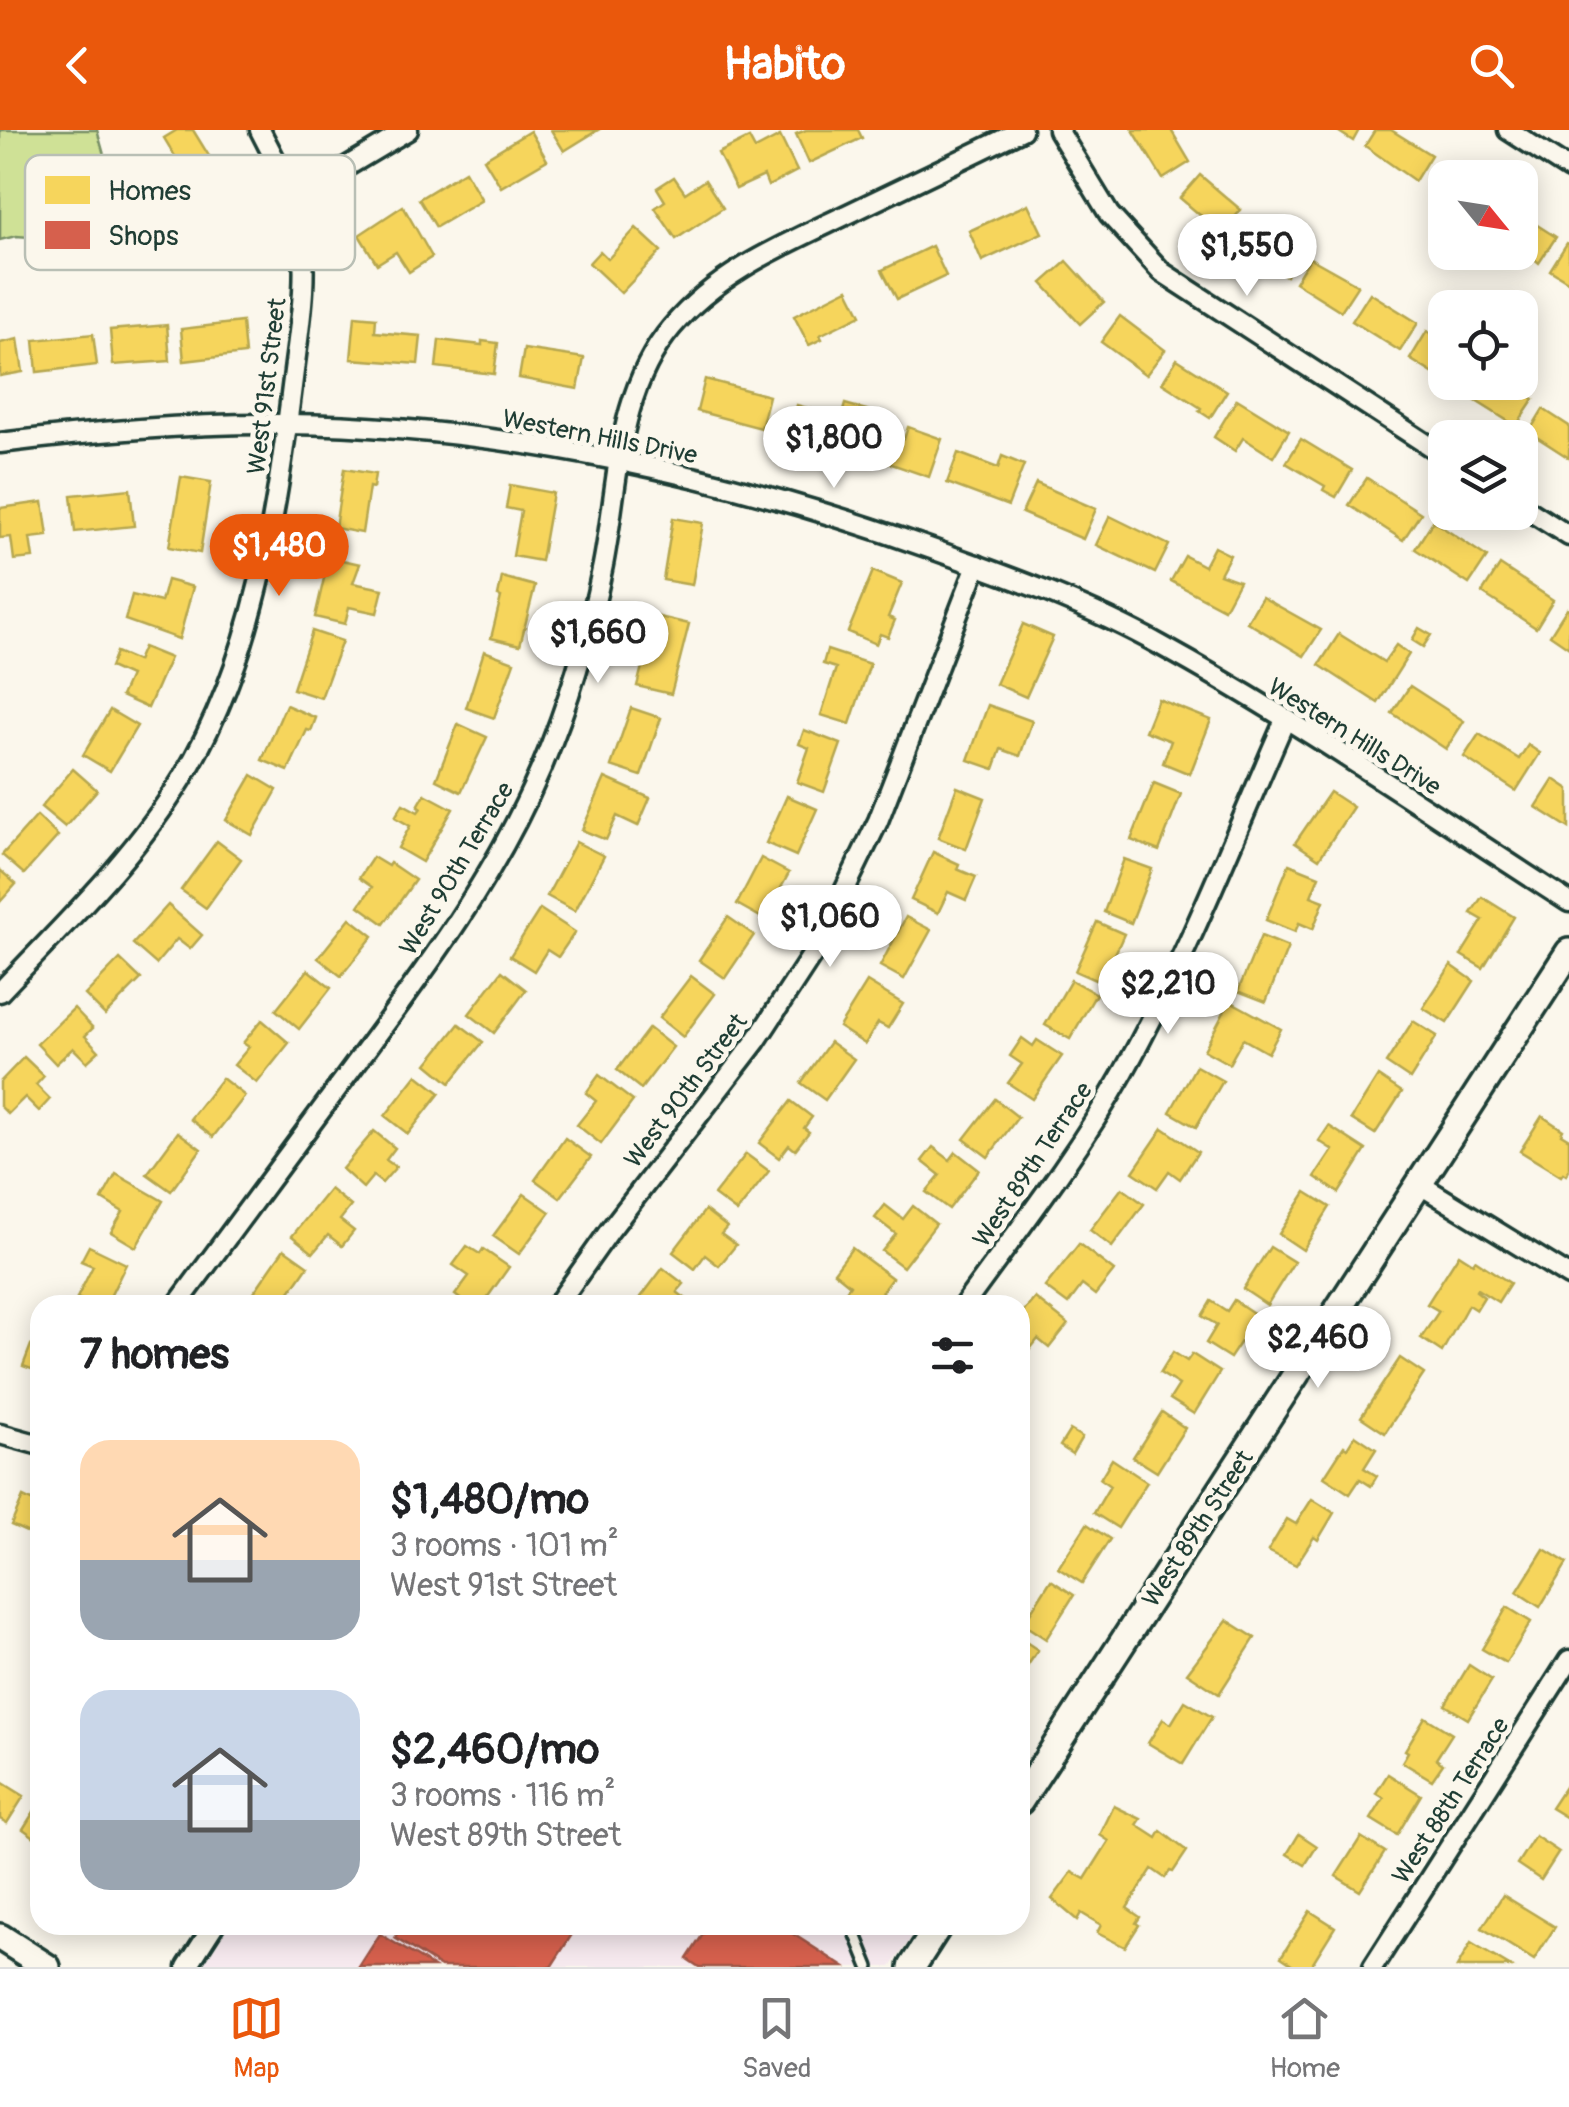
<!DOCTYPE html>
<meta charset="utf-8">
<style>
:root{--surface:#fff;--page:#f2f2f2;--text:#202124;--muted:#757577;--line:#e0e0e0;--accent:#ea580c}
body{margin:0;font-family:Pangolin,sans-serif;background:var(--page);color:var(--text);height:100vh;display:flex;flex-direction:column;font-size:38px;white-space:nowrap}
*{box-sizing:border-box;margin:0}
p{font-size:32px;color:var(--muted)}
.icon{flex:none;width:55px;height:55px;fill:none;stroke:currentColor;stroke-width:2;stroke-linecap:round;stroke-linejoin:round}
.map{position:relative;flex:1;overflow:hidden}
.panel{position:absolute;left:30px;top:1165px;width:1000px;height:640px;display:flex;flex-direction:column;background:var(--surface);border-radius:30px;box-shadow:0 5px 25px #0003}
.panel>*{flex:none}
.needle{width:65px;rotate:120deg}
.controls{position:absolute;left:1428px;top:30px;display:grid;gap:20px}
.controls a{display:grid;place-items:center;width:110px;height:110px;border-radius:20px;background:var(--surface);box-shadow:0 5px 25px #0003;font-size:50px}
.price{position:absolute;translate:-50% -85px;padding:0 22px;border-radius:35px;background:#fff;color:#222;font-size:32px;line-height:65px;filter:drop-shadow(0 2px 5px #0008)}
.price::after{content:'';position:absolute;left:50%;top:60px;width:30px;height:22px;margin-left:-15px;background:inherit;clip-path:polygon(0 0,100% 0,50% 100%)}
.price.current{background:var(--accent);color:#fff}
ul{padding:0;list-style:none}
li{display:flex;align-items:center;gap:30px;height:250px;padding:0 50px}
li span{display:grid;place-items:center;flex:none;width:280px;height:200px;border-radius:30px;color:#555}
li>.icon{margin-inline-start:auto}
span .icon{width:120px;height:120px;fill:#fffc;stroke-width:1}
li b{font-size:42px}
h2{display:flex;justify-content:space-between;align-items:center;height:120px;padding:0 50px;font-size:42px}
header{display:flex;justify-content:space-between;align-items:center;height:130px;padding:0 50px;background:var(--accent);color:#fff;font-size:45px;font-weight:700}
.dock{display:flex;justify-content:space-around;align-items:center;height:140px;border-top:2px solid var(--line);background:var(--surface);font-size:28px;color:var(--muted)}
.dock a{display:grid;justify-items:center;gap:5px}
.dock .current{color:var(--accent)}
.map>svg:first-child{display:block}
</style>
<header><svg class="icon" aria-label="back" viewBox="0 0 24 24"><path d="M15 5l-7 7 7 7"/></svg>Habito<svg class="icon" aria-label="search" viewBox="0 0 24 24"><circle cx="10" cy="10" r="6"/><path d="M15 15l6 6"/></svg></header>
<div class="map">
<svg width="1569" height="1837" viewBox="0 0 1569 1837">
<rect width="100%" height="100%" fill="#fbf7ec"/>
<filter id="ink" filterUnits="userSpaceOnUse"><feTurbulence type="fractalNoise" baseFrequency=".01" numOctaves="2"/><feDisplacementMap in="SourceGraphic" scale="20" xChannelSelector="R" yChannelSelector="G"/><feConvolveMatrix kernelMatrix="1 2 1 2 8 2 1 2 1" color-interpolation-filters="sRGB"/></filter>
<g filter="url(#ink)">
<polygon fill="#f6e9ee" points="229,1795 920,1795 891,1837 202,1837"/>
<polygon fill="#cfe196" stroke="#778f65" stroke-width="2.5" points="0,0 97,0 129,114 16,106 0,110"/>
<g fill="#f6d55c" stroke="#b6a750" stroke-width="2.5">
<polygon points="177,0 193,0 222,47 192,65 180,46 185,43 164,8"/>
<polygon points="551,0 598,0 564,21"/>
<polygon points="806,0 858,0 862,8 809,33 796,4"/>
<polygon points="1133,0 1171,0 1190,32 1163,49"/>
<polygon points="1336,0 1359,0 1353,11"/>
<polygon points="1375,0 1391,0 1431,25 1415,51 1365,16"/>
<polygon points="530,1 547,30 501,57 484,29"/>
<polygon points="780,6 797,41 768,56 764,46 736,59 718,23 749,8 755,19"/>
<polygon points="1442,33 1465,48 1445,48 1445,68 1428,57"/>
<polygon points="465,41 482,70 436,97 419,69"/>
<polygon points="1200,45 1241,80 1221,103 1180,68"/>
<polygon points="674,47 685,63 705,50 723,78 676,109 655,78 665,71 657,58"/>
<polygon points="1028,74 1042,103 982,131 969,101"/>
<polygon points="403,76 432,127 409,142 396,122 377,134 359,105"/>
<polygon points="1520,84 1556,107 1539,133 1520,117"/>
<polygon points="1254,92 1303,119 1286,146 1239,116"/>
<polygon points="636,98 661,121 621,163 589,133 600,121 608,129"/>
<polygon points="1567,113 1569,114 1569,152 1550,140"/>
<polygon points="932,116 946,146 897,169 882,140"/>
<polygon points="1310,128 1358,155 1341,181 1295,152"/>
<polygon points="1067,131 1104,172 1080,194 1042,153"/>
<polygon points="848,159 861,185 820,205 822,209 809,215 794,186"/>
<polygon points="1370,163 1418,193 1400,221 1352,191"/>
<polygon points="355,186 376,188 375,202 421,206 418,234 351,229"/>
<polygon points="1120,186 1165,220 1146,245 1101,212"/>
<polygon points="242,192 245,224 184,231 181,199"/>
<polygon points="167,195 170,231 113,235 110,200"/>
<polygon points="1427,201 1445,213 1445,251 1410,229"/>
<polygon points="93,204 97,235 37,242 34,210"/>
<polygon points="18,209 23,242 0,246 0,213"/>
<polygon points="439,210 482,215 482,211 498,213 494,244 436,237"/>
<polygon points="524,219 584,228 578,259 519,248"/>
<polygon points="1177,229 1227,261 1210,288 1199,281 1201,278 1162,253"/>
<polygon points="705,249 769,266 761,298 697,281"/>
<polygon points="1476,252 1509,252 1534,269 1516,296 1468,266"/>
<polygon points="1237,269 1289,301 1273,327 1243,308 1235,321 1214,307"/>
<polygon points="845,274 867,280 855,322 789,303 797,275 841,288"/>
<polygon points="1543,279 1569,296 1569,328 1529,302"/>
<polygon points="908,297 942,309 929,347 871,327 880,300 904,309"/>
<polygon points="1301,309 1352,340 1336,367 1323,360 1325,356 1286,333"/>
<polygon points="958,323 998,338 1002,326 1024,335 1008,376 947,353"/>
<polygon points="344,339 375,344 373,358 369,357 362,403 335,398"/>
<polygon points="181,347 211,352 200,423 169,417"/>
<polygon points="1367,348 1421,383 1403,410 1349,375"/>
<polygon points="1036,353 1096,379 1083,409 1022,383"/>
<polygon points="510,355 553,363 541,431 513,426 521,381 506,378"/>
<polygon points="130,359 134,396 75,402 71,365"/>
<polygon points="43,372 48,406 30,408 33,428 14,430 11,407 0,408 0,378"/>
<polygon points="1110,386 1169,415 1155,443 1096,415"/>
<polygon points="673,388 703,393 692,455 663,450"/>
<polygon points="1433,391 1487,427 1469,454 1415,419"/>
<polygon points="1214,417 1230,425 1220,444 1239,451 1224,479 1171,451 1185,426 1204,436"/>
<polygon points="329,427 360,434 353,453 383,459 377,483 349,477 345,494 315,487"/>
<polygon points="1500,435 1553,470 1536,498 1482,463"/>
<polygon points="873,441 902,453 888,487 895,490 888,507 880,504 876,514 848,502"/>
<polygon points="502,447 535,456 520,515 491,508 501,467 498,466"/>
<polygon points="167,450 193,457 179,509 125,490 132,465 161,472"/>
<polygon points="1262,467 1321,500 1304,526 1247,492"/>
<polygon points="1567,478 1569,479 1569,518 1550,505"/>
<polygon points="655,486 689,494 671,564 637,556"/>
<polygon points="1023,494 1053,507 1026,567 996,554"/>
<polygon points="1419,498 1431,505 1423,517 1412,510"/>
<polygon points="312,501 342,511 321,568 293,559"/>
<polygon points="1339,504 1384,532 1396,515 1409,524 1378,573 1319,535"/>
<polygon points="143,517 170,528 148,578 121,566 130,546 110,537 116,522 137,531"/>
<polygon points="827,520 870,534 850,594 821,585 836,538 823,534"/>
<polygon points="484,521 514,532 494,588 466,578"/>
<polygon points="1410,556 1464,591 1446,619 1392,583"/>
<polygon points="1158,569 1211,590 1190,644 1163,633 1171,611 1145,601"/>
<polygon points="286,575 316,588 311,601 307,600 288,641 262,630"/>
<polygon points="988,575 1032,591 1020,626 1001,619 994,639 968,630"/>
<polygon points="631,578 661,588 641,646 611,636"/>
<polygon points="110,580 137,596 110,641 83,625"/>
<polygon points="458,594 487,607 461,662 436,650"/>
<polygon points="804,600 841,614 824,662 797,652 809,618 799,614"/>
<polygon points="1479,604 1519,629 1528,615 1540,623 1516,661 1464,627"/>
<polygon points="73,639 97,660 65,697 41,677"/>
<polygon points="252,645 277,660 252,705 226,690"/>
<polygon points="605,648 650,668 638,696 617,686 606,710 582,700"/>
<polygon points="1554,649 1569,659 1569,698 1536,677"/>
<polygon points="1154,653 1181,664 1159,721 1131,710"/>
<polygon points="957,657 985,668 966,719 938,708"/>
<polygon points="1330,662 1353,677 1319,729 1295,713"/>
<polygon points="425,664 453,679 422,732 398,718 410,696 395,687 403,674 418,682 421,678 418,676"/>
<polygon points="787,666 817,679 796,726 766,713"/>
<polygon points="37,686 58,706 24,744 2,725"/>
<polygon points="217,711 241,729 206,778 181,760"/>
<polygon points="576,712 604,726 575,781 547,766"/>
<polygon points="933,722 959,734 957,739 976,747 966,770 948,762 938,783 911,770"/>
<polygon points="373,727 388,736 390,733 415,750 384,794 359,776 372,757 359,748"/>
<polygon points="761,728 789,743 764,789 737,774"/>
<polygon points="1124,729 1152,739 1131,793 1104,782"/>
<polygon points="1289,734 1319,746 1311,766 1324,771 1313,799 1299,793 1295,802 1266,790"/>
<polygon points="0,740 16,754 0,772"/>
<polygon points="1482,767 1514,787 1483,838 1461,825 1483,790 1471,783"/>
<polygon points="168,775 202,805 190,819 177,809 156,834 133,814"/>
<polygon points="540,779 575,802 558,827 547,820 534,841 510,826"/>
<polygon points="728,787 754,805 725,848 699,830"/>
<polygon points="906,787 931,800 904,849 880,836"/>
<polygon points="350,788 373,806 341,846 318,828"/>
<polygon points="1097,792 1124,804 1102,853 1075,841"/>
<polygon points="1261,806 1288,817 1266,872 1238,861"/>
<polygon points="120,829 141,849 105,885 85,865"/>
<polygon points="1451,835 1474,851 1447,893 1423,878"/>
<polygon points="308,840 331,858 299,899 276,880"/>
<polygon points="502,841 526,860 494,903 469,884"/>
<polygon points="691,846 715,864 683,907 659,888"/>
<polygon points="1071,850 1096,864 1070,909 1045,895"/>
<polygon points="867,852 903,874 888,898 878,893 865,914 839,897"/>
<polygon points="1230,871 1281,899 1268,923 1243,909 1229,934 1204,920"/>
<polygon points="74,878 93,898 85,906 99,921 87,932 73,918 56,934 37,914"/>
<polygon points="262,890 289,913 257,953 234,935 249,917 243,913"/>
<polygon points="1413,891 1437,906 1410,949 1386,933"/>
<polygon points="459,894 483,912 450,953 427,934"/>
<polygon points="649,898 673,917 641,959 617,940"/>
<polygon points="1022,908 1033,916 1037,910 1062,926 1032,969 1008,953 1022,934 1010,926"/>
<polygon points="830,912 854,929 825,970 801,953"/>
<polygon points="24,927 44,946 36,955 50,969 39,981 25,967 8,984 0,976 0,952"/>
<polygon points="1196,936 1223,951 1196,997 1170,982"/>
<polygon points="417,945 440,963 408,1004 385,986"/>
<polygon points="599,945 633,971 601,1014 577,995 596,971 586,963"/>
<polygon points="1378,946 1402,962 1375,1004 1351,989"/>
<polygon points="222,948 245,966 213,1007 190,989"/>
<polygon points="995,969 1018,987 988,1027 964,1009"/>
<polygon points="791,971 812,987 804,998 809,1002 795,1020 789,1015 779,1028 759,1013"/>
<polygon points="1542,986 1563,1000 1561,1004 1569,1009 1569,1040 1566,1045 1563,1043 1561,1046 1520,1021"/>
<polygon points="1329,996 1366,1020 1339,1063 1315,1047 1333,1020 1319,1011"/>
<polygon points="1163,998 1198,1022 1180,1049 1169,1041 1157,1058 1133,1042"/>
<polygon points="374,1001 395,1018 386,1030 396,1037 382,1053 373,1046 363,1058 342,1039"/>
<polygon points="178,1002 201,1019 171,1061 147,1044"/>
<polygon points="565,1008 591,1027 560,1068 535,1050"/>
<polygon points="933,1017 950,1030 956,1022 979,1040 949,1079 926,1062 940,1045 922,1031"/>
<polygon points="746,1024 769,1041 737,1082 714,1065"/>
<polygon points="116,1044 163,1071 136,1117 111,1102 123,1082 102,1069"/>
<polygon points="1122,1058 1144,1074 1112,1117 1090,1100"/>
<polygon points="330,1059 351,1076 340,1090 354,1101 342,1116 328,1105 313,1123 292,1106"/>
<polygon points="1306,1062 1330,1077 1303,1120 1279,1104"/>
<polygon points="524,1064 550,1082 519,1124 493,1106"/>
<polygon points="885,1075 903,1089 913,1076 936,1094 903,1137 882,1121 896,1104 875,1088"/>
<polygon points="705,1080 727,1097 721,1104 736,1115 719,1136 705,1125 695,1139 673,1122"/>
<polygon points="1079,1114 1114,1141 1095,1165 1082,1155 1068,1174 1045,1157"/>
<polygon points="89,1116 126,1134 106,1175 92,1175 77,1168 93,1136 81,1131"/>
<polygon points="467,1116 480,1124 483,1119 509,1137 482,1175 468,1175 455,1165 469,1146 453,1135"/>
<polygon points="1270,1117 1294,1132 1267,1175 1243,1159"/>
<polygon points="852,1118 892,1148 872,1175 836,1175 850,1155 834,1142"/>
<polygon points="284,1119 308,1136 281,1175 251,1175 247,1172"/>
<polygon points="1459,1124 1473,1133 1475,1130 1510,1153 1498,1172 1477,1159 1476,1161 1484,1167 1476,1180 1468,1175 1442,1222 1421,1208 1439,1181 1427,1174"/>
<polygon points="663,1138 684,1154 677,1162 689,1171 686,1175 635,1175"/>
<polygon points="1035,1168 1068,1194 1049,1218 1038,1209 1024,1227 1020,1224 1020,1186"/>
<polygon points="1234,1170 1258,1186 1230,1228 1206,1213 1217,1195 1202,1186 1211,1171 1227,1181"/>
<polygon points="31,1215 40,1219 40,1242 23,1236"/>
<polygon points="1173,1222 1187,1231 1192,1224 1220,1242 1194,1284 1170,1269 1179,1255 1160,1243"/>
<polygon points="1400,1228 1424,1244 1385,1303 1361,1287"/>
<polygon points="1162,1282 1185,1298 1157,1342 1133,1327"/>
<polygon points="1070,1300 1082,1307 1072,1324 1060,1316"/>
<polygon points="1355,1305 1376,1319 1364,1338 1377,1346 1371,1356 1360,1349 1350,1364 1324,1347 1344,1316 1347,1318"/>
<polygon points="1112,1329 1147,1352 1118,1398 1094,1383 1110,1356 1100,1349"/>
<polygon points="23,1367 40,1375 40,1408 11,1395"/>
<polygon points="1312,1369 1334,1383 1318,1410 1314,1407 1296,1435 1268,1421 1287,1389 1296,1394"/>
<polygon points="1087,1394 1110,1409 1082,1453 1058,1438"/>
<polygon points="1544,1419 1567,1433 1540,1477 1517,1462"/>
<polygon points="1051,1450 1074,1465 1046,1509 1023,1494"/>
<polygon points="1507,1477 1531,1492 1506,1533 1482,1519"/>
<polygon points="1227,1490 1255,1508 1219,1564 1187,1543"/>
<polygon points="1020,1508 1038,1520 1020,1547"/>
<polygon points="1469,1535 1492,1550 1468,1589 1445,1575"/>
<polygon points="1185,1571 1212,1587 1183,1634 1148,1613 1163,1589 1171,1594"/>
<polygon points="1425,1587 1452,1604 1436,1629 1443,1634 1432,1650 1402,1632 1408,1622 1405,1620"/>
<polygon points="1388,1644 1421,1665 1397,1705 1371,1689 1384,1668 1376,1663"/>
<polygon points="0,1651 24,1666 7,1693 0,1689"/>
<polygon points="1569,1651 1569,1689 1551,1678"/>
<polygon points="40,1672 40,1711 23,1699"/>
<polygon points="1114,1676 1141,1689 1137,1695 1157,1708 1161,1701 1187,1721 1173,1742 1170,1741 1165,1748 1152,1739 1127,1778 1140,1787 1136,1793 1139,1795 1125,1817 1097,1803 1101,1795 1081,1783 1077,1790 1052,1769 1072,1742 1085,1749 1109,1711 1100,1705"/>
<polygon points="1299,1704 1317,1716 1305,1735 1287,1724"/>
<polygon points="1535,1706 1559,1722 1541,1750 1517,1734"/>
<polygon points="1361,1707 1385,1722 1360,1761 1336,1746"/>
<polygon points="1503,1765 1555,1797 1534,1830 1482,1798"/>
<polygon points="1310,1781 1335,1797 1310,1837 1296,1837 1281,1827"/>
<polygon points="1471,1813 1511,1837 1457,1837"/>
</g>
<g fill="#d6604d" stroke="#9f5646" stroke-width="2.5">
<polygon points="403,1795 578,1795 551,1837 441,1837 395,1808"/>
<polygon points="709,1795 779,1795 844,1837 699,1837 687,1829"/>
<polygon points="380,1804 434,1837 359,1837"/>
</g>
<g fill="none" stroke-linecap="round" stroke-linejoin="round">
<g stroke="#1f3d34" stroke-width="16">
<polyline id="lane" points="852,1795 869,1837"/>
</g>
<g stroke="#1f3d34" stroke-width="25">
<g id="street">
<polyline points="1058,0 1109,84 1162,142 1445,326"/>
<polyline points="1508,0 1569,39"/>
<polyline points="292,65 326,49 408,0"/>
<path d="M0,313C95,301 190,293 286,294C504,296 725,345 929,418C1008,446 1089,475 1162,516C1302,593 1435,686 1569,772"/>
<polyline points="1520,375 1569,406"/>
<path d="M0,862C64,794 133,729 182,649C255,529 276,385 293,249C299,199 309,148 300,98C294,62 276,32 260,0"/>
<polyline points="1419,1054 1569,1146"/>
<path d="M177,1175C238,1093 298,1011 359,929C427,838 496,745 541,639C569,573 589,506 603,435C619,354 616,263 672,197C719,141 786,114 850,83C908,55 965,28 1022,0"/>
<polyline points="557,1175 610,1100 756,911 816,819 878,691 977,435"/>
<path d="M964,1175C1019,1099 1077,1025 1123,943C1186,830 1233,708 1285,590"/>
<polyline points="0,1304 40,1315"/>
<polyline points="187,1837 214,1795"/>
<polyline points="1373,1837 1569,1530"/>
</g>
</g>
<g stroke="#1f3d34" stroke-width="32">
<g id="secondary">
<polyline points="1020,1671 1569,822"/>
<polyline points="0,1807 47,1837"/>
<polyline points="912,1837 939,1795"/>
</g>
</g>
<use href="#lane" stroke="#fbf7ec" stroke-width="9"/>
<use href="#street" stroke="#fbf7ec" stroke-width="18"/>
<use href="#secondary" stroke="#fbf7ec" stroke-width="25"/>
</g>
</g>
<g text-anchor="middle" stroke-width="10" stroke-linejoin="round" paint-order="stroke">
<g font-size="25" fill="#1f3d34" stroke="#fbf7ec">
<text transform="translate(266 256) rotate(-83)" y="9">West 91st Street</text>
<text transform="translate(600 306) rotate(11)" y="9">Western Hills Drive</text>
<text transform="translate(1355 606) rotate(32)" y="9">Western Hills Drive</text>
<text transform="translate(456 738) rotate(-59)" y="9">West 90th Terrace</text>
<text transform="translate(685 960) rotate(-53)" y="9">West 90th Street</text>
<text transform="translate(1032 1034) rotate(-56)" y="9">West 89th Terrace</text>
<text transform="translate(1197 1398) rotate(-57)" y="9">West 89th Street</text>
<text transform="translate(1450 1670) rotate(-57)" y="9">West 88th Terrace</text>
</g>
</g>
<rect x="25" y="25" width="330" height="115" rx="15" fill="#fbf7ec" stroke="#b9bfb5" stroke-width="2.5"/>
<rect x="45" y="46" width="45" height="28" fill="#f6d55c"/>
<rect x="45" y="91" width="45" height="28" fill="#d6604d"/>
<g font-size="28" fill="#1f3d34">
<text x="108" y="70">Homes</text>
<text x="108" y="115">Shops</text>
</g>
</svg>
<div class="controls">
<a><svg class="needle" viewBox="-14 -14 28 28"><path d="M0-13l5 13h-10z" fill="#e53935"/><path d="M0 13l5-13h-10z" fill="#757577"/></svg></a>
<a><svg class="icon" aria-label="locate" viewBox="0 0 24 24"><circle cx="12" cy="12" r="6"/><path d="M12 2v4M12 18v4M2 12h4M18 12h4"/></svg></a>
<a><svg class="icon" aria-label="layers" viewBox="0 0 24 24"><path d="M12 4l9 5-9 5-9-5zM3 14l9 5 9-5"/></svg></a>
</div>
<b class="price" style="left:1247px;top:169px">$1,550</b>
<b class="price" style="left:834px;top:361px">$1,800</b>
<b class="price current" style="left:279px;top:469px">$1,480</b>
<b class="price" style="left:598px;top:556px">$1,660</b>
<b class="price" style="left:830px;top:840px">$1,060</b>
<b class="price" style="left:1168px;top:907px">$2,210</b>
<b class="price" style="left:1318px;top:1261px">$2,460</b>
<section class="panel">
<h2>7 homes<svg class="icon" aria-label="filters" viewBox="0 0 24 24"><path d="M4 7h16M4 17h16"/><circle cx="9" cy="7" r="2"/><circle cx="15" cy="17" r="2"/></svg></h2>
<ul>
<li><span style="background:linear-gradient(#ffd9b3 60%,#9aa5b1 0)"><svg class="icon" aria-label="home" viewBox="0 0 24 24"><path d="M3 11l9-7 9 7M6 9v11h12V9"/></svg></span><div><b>$1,480/mo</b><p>3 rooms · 101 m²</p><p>West 91st Street</p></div></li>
<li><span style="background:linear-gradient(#c9d6e8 65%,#9aa5b1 0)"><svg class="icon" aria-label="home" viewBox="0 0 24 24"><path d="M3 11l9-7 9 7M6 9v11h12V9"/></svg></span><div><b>$2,460/mo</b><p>3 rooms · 116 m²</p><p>West 89th Street</p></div></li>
</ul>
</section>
</div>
<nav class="dock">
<a class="current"><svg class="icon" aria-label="map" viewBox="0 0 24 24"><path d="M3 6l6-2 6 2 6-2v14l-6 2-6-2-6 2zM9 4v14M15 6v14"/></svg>Map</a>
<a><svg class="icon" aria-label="saved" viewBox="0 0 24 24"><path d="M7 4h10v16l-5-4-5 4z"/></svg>Saved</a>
<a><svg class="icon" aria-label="home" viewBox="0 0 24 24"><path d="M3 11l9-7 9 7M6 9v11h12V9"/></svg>Home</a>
</nav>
